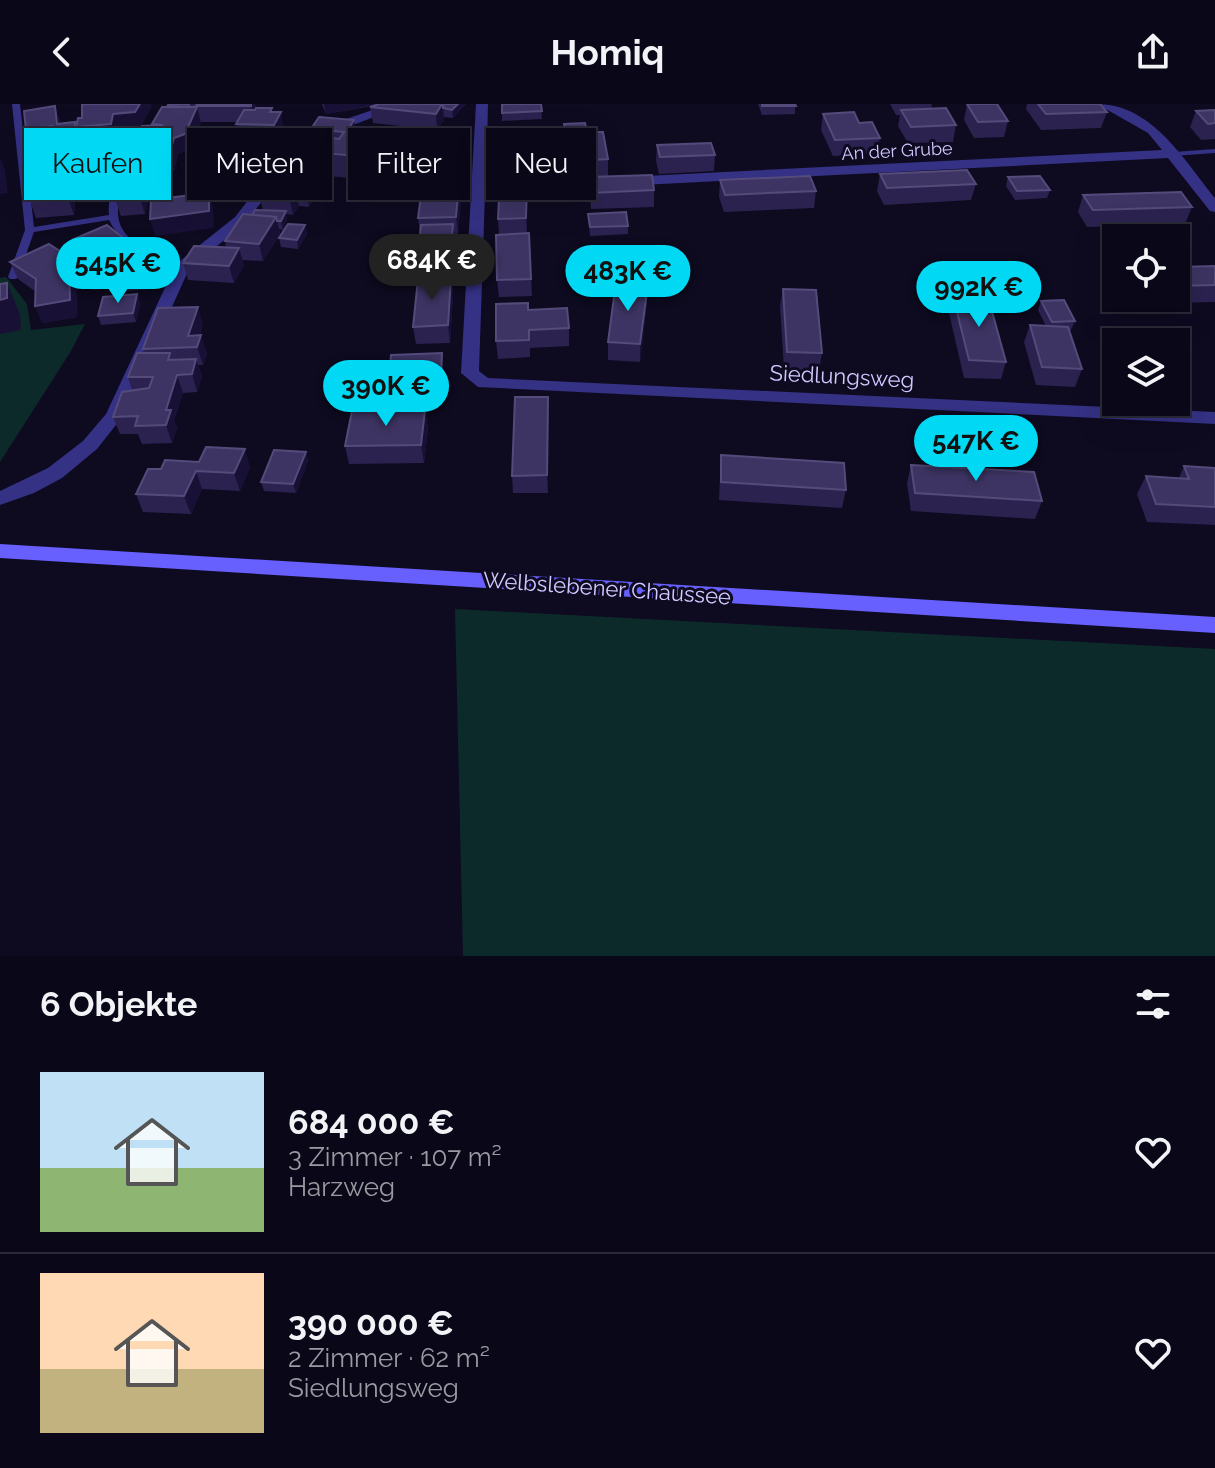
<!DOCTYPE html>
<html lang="de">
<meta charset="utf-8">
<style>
:root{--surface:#0a0818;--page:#131121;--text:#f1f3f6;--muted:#999aa2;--line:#2a2937;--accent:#00d8f4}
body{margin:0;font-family:Raleway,sans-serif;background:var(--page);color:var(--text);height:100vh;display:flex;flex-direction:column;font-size:30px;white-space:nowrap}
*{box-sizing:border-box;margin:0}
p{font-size:26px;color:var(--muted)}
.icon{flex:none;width:44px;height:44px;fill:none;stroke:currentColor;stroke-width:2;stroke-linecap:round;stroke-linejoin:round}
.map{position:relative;height:852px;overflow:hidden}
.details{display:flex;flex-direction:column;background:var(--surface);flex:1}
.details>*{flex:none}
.hud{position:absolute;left:24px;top:24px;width:800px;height:72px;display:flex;gap:16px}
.controls{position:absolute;left:1102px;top:120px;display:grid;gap:16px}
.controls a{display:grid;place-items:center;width:88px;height:88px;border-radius:0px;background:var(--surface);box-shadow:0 8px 32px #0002,0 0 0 2px var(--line);font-size:40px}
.price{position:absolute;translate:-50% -68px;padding:0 18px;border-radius:28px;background:var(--accent);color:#111;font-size:26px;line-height:52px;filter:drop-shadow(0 2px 4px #0008)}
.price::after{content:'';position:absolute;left:50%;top:48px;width:24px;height:18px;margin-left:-12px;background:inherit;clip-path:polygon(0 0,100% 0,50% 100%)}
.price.on{background:#222;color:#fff}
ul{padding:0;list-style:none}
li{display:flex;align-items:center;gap:24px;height:200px;padding:0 40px}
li+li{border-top:2px solid var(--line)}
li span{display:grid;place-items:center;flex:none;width:224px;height:160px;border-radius:0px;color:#555}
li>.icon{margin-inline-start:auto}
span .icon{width:96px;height:96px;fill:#fffc;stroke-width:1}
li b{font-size:34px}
h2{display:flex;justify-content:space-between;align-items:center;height:96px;padding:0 40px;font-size:34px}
.tag{padding:0 28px;border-radius:0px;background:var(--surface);box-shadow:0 8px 32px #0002,0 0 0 2px var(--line);font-size:28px;line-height:72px}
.tag.on{background:var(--accent);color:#111}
header{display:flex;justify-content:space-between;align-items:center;height:104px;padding:0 40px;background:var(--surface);font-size:36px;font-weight:700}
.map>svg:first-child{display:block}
</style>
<header><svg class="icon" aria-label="back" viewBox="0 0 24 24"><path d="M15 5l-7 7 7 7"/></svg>Homiq<svg class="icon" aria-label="share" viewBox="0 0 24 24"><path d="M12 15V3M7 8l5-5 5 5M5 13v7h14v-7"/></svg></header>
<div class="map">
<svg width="1215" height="852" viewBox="0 0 1215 852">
<rect width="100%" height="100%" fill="#0e0a20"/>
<g fill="#0d2a2a">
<polygon points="6,173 27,200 31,226 85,220 71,247 0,358 0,174"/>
<polygon points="455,505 1215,545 1215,852 463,852"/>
</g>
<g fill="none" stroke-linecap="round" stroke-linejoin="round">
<g fill="#353184" fill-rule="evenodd">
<path d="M12,0H20L34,123L109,111C107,92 116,77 125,61H131L132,63C99,127 127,140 185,161V165C157,165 121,141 109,116L34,128L18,173L16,175H10L8,173L25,126Z"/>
<polygon points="1215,45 1215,49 1173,52 1169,50 1173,48"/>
</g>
<g fill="#353184" fill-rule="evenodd">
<polygon points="390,0 408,0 327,31 297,53 245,119 189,165 123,312 97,345 62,374 34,389 0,401 0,387 48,364 83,337 106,310 176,160 235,113 287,47 317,25"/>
<path d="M476,0H488L486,80L1162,46L1148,29L1097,0C1152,0 1184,56 1215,94V108L1210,107L1168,54L485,89L479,267L488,274L1215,308V320L478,283L461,269Z"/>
</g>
<polygon fill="#6760ff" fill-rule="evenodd" points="0,440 1215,513 1215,529 0,454"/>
</g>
<g fill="#2b2250">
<polygon points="175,0 255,0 256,4 273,8 284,24 277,37 240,36 236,20 237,18 201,18 189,46 178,50 174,67 151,70 153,78 145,110 121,112 115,95 129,63 127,56 138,39 137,35 153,22 152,20 167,3"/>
<polygon points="322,0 466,0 453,14 444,13 444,16 437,26 373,19 370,3 377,1 326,10"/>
<polygon points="502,0 541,0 542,15 502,17"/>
<polygon points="758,0 795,0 795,10 762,11"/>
<polygon points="890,0 932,0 931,5 956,21 953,38 908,39 898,22 900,11 896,11"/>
<polygon points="967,0 1008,17 1004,33 974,34 964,16"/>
<polygon points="1027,0 1100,0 1107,8 1101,24 1041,26 1026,5"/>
<polygon points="1215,6 1215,35 1201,36 1190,23 1196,7"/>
<polygon points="823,10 859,19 880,34 877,50 833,52 821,26"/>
<polygon points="564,20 587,28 608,55 608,72 573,73 572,68 556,69 554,40 565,40"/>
<polygon points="356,24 368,25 372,48 366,60 359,59 350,74 328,72 320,84 315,84 316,91 309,103 299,102 293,111 286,110 287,116 283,126 279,125 280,130 263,157 242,156 244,161 234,179 188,176 183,159 226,144 225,137 252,111 263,107 258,84 290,46 313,38 311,25"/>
<polygon points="530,30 533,76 527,76 527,129 529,129 532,192 499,193 497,176 499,130 498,115 504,76 502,47"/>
<polygon points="657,41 715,51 714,67 659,70 656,57"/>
<polygon points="462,44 464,60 458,130 454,130 455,137 451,174 453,191 450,239 416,240 413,223 419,175 417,158 420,129 418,114"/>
<polygon points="57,61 63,81 75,96 74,111 36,114 30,97"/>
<polygon points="880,70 976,80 971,96 884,101 877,87"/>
<polygon points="589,73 654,86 654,103 591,105"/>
<polygon points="1008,73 1050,86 1047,94 1015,96 1006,82"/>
<polygon points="720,76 816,87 814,104 724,108 719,93"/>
<polygon points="1083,91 1192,103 1185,120 1087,123 1078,108"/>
<polygon points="588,110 628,122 628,130 590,132"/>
<polygon points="305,121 307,130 298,145 281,143 279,134"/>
<polygon points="74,135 127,137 131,148 148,146 154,164 150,185 113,188 111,184 92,186 86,169 89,159 80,152"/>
<polygon points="10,158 77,158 84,175 76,178 77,213 43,219 35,202 36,188 18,175"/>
<polygon points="1215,162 1215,198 1135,200 1131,194 1176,194 1176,163"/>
<polygon points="783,185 822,249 819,267 784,265 780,202"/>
<polygon points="137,190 140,199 136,218 101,221 98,212"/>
<polygon points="953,192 1006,258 1001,275 964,274 949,209"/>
<polygon points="647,197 640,258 608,256 608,238"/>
<polygon points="1041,197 1075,217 1071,226 1069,226 1082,265 1075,283 1036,281 1024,238 1030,221 1046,222 1038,206"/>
<polygon points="528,206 569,224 569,242 530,244 530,253 498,255 496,237"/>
<polygon points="203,220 200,231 207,249 203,261 198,261 202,272 197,288 183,289 174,316 177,324 172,339 142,340 138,330 120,330 113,313 132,286 128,273 144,249 143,245"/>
<polygon points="1123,229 1169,238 1119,238"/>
<polygon points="444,267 444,289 392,291 389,273"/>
<polygon points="548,293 548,389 513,389 512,372"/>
<polygon points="425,306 428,324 424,359 349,360 345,342"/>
<polygon points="306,348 308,357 296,389 264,387 261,378"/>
<polygon points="721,351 846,386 842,404 719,396"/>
<polygon points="911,361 1042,397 1035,415 911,407 907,379"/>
<polygon points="1184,362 1215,364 1215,421 1147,418 1137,390 1146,372 1179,374"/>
<polygon points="250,363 240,387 202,385 191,410 143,408 136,390 161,365"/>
</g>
<g fill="#181135">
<polygon points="140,0 151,0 152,3 140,24 118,26 116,36 114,36 115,40 114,51 108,52 111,61 110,73 65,79 58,62 80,48 74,28 75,18 77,23"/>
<polygon points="251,0 255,0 257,7 254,18"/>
<polygon points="324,0 379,0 326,10"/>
<polygon points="443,0 444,16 437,26 436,10"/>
<polygon points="458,0 466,0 453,14 452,6"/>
<polygon points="55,2 61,18 63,36 57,20"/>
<polygon points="197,3 201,19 189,46 178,50 174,67 151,70 153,78 145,110 127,56 174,34"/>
<polygon points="272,4 275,18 281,8 284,24 277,37 270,8"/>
<polygon points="354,16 358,36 355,36 359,59 350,74 346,51 349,24"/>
<polygon points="52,22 58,38 32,42 26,26"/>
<polygon points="368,25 372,48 366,60 362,36"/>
<polygon points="61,41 67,57 55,59 49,42"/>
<polygon points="462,44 464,60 458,130 456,113"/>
<polygon points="323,49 328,72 320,84 316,61"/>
<polygon points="0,54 5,66 8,89 0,90"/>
<polygon points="304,60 307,75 312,67 316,91 309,103 304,79 299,67"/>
<polygon points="57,61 63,77 64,95 58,81"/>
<polygon points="527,76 528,92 526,131 526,114"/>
<polygon points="294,78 299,102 293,111 288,87"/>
<polygon points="69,80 75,96 74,111 68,94"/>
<polygon points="209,89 213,105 214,124 155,132 150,115"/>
<polygon points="286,107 287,116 283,126 281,117"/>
<polygon points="276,113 280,130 263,157 259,140"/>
<polygon points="453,120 455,137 452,174 450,157"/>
<polygon points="305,121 307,130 298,145 297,136"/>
<polygon points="127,137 133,154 99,168 93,151"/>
<polygon points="239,144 244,161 234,179 229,162"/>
<polygon points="148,146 154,164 150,185 144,168"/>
<polygon points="77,158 84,175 76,178 77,213 43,219 35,202 69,161"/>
<polygon points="451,174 453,191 450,239 448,221"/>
<polygon points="7,179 20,210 21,226 0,230 0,196"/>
<polygon points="648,180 647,197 640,258 640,240"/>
<polygon points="137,190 140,199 136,218 133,209"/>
<polygon points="198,203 203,220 196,243 188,232"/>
<polygon points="201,231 207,249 203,261 197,243"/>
<polygon points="442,249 444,267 444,289 441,271"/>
<polygon points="196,255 202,272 197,288 192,270"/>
<polygon points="177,271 183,289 174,316 177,324 172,339 166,321 166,306"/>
<polygon points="548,293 549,311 548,389 547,371"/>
<polygon points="425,306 428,324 424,359 421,341"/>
<polygon points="245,345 250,363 240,387 234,369"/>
<polygon points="306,348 308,357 296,389 293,380"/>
<polygon points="196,367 202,385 191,410 184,392"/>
</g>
<g fill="#3d3463" stroke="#544b7b" stroke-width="2">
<polygon points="82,0 140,0 135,8 113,10 111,20 76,23 78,14 82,14"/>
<polygon points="189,0 188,3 167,3 168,1"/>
<polygon points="197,0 251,0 251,2 196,2"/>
<polygon points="379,0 442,0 436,10 370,3"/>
<polygon points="443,0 458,0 452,6 443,4"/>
<polygon points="502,0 541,0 542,7 502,9"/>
<polygon points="762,0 795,0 796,2 762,2"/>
<polygon points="967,0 997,0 1008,17 978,18"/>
<polygon points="1038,0 1100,0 1107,8 1046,10"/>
<polygon points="55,2 57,20 75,18 74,28 110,24 109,35 81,38 80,48 106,44 105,56 58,62 61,41 49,42 52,22 26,26 24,7"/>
<polygon points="162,3 197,3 185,30 174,34 169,51 127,56 134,39 150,39 151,34 137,35 142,22 163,21 152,20"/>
<polygon points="256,4 272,4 270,8 281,8 274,21 236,20 244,6 255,6"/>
<polygon points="946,4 956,21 911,23 901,6"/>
<polygon points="1215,6 1215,19 1208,20 1196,7"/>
<polygon points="854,8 859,19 872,18 880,34 835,36 823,10"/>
<polygon points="319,13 354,16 349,24 368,25 362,36 355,36 346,51 323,49 316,61 304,60 299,67 312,67 304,79 294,78 288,87 258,84 285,45 290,46 297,37 330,39 333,34 339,35 344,28 311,25"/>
<polygon points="585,19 587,28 603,28 608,55 573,57 572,51 556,52 554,40 567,40 564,20"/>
<polygon points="530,30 531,46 502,47 502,31"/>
<polygon points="711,39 715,51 660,53 657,41"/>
<polygon points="427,44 462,44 456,113 418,114"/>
<polygon points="532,53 533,67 503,68 504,54"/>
<polygon points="57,61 58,81 69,80 68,94 30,97 29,66"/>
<polygon points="148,62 140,93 115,95 124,64"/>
<polygon points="967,66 976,80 887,84 880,70"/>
<polygon points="652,71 654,86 590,89 589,73"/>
<polygon points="810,72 816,87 725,91 720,76"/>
<polygon points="1040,72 1050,86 1017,87 1008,73"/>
<polygon points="500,76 527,76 526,114 498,115"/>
<polygon points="1181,88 1192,103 1093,106 1083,91"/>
<polygon points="209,89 209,107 150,115 151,96"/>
<polygon points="255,106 286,107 281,117 277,117 276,113 252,111"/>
<polygon points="626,108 628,122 590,123 588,110"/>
<polygon points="243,110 276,113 259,140 225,137"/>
<polygon points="288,120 305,121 297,136 279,134"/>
<polygon points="453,120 450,157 417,158 421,121"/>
<polygon points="107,121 127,137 93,151 74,135"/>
<polygon points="529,129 531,175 497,176 496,131"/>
<polygon points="49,140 77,158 69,161 70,196 35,202 36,175 10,158"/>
<polygon points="194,142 239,144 229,162 183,159"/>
<polygon points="148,146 144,168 107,171 107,167 86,169 89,158 110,156 112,149"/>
<polygon points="1215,162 1215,181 1176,182 1176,163"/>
<polygon points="451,174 448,221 413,223 418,175"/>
<polygon points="616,178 648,180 640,240 608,238"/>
<polygon points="7,179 7,194 0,196 0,180"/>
<polygon points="783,185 816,186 822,249 787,248"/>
<polygon points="137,190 133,209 98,212 103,193"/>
<polygon points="953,192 988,193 1006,258 969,256"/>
<polygon points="1064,196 1075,217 1052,218 1041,197"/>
<polygon points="528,199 528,206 567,204 569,224 529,226 529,236 496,237 496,200"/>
<polygon points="198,203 188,232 201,231 197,243 143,245 158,204"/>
<polygon points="1030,221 1068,223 1082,265 1042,263"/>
<polygon points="1123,229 1167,232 1169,238 1125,238"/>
<polygon points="137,249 170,249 168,256 196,255 192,270 177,271 166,306 171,306 166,321 135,322 138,312 113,313 122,288 149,284 153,273 128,273"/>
<polygon points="442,249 441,271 389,273 391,251"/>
<polygon points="515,293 548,293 547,371 512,372"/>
<polygon points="425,306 421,341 345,342 352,307"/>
<polygon points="206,343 245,345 234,369 196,367 184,392 136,390 148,365 161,365 165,356 199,358"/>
<polygon points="274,346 306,348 293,380 261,378"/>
<polygon points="721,351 844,359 846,386 721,378"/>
<polygon points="911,361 1034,368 1042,397 915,389"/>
<polygon points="1184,362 1215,364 1215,403 1156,400 1146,372 1189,375"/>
</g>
<g text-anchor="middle" stroke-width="6" stroke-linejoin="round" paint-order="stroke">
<g font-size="18" fill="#d0c9ff" stroke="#0e0a20">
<text transform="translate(897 47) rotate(-3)" y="6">An der Grube</text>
</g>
<g font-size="22" fill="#d0c9ff" stroke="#0e0a20">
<text transform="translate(842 272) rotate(3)" y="8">Siedlungsweg</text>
<text transform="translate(607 484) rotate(4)" y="8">Welbslebener Chaussee</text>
</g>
</g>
</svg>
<div class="controls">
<a><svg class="icon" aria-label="locate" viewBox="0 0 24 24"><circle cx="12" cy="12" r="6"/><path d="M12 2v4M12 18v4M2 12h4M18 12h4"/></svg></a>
<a><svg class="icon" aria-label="layers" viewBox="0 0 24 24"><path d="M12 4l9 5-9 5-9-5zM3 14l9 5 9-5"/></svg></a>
</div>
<b class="price on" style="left:432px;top:198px">684K €</b>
<b class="price" style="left:118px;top:201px">545K €</b>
<b class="price" style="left:628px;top:209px">483K €</b>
<b class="price" style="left:979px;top:225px">992K €</b>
<b class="price" style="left:386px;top:324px">390K €</b>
<b class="price" style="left:976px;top:379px">547K €</b>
<div class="hud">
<a class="tag on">Kaufen</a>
<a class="tag">Mieten</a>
<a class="tag">Filter</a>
<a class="tag">Neu</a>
</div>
</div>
<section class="details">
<h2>6 Objekte<svg class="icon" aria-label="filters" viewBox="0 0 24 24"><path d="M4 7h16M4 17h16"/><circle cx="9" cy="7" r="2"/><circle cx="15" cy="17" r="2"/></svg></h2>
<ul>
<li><span style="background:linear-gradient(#bfe0f5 60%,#8fb573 0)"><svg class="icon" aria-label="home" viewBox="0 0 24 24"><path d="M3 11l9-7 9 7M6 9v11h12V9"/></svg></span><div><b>684 000 €</b><p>3 Zimmer · 107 m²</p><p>Harzweg</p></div><svg class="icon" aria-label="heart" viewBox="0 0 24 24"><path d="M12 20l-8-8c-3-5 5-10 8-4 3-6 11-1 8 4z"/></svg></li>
<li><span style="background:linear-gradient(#ffd9b3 60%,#c2b280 0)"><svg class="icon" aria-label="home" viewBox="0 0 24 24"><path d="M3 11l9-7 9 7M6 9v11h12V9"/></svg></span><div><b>390 000 €</b><p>2 Zimmer · 62 m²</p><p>Siedlungsweg</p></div><svg class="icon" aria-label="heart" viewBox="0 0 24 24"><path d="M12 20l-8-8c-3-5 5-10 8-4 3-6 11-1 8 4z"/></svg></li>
</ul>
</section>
